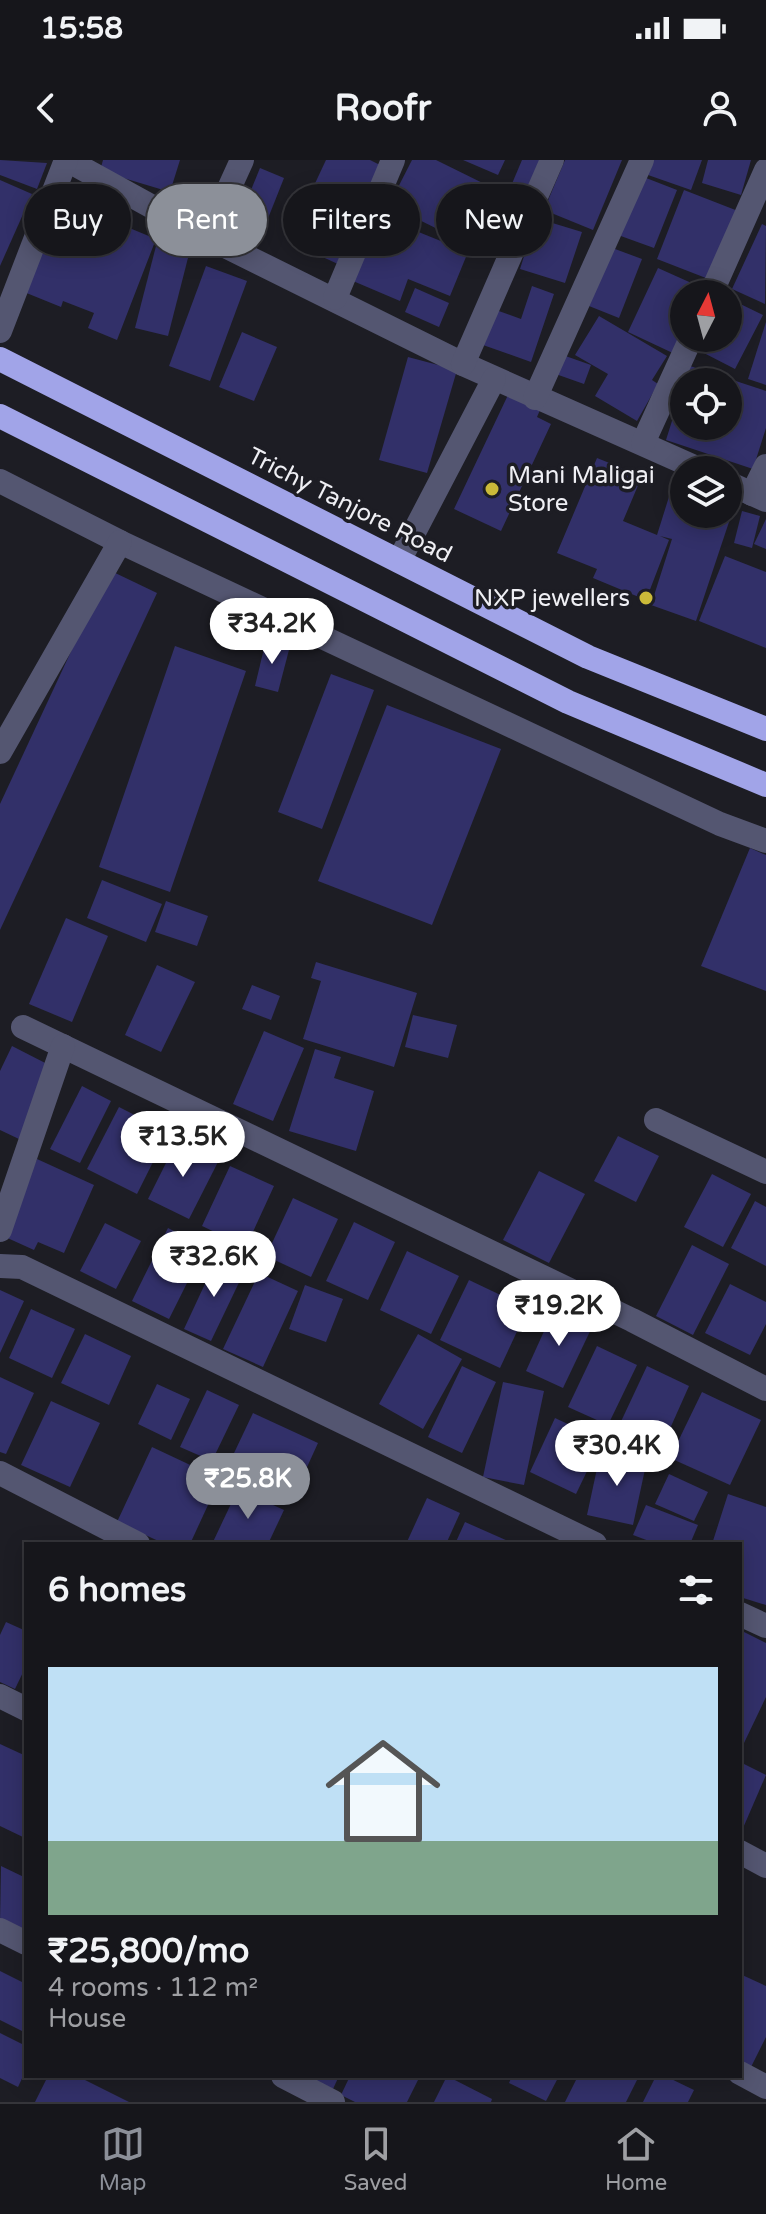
<!DOCTYPE html>
<meta charset="utf-8">
<style>
:root{--surface:#16161b;--page:#232328;--text:#f1f3f6;--muted:#9e9fa3;--line:#35353a;--accent:#8c9099}
body{margin:0;font-family:"Varela Round",sans-serif;background:var(--page);color:var(--text);height:100vh;display:flex;flex-direction:column;font-size:30px;white-space:nowrap}
*{box-sizing:border-box;margin:0}
p{font-size:26px;color:var(--muted)}
.icon{flex:none;width:44px;height:44px;fill:none;stroke:currentColor;stroke-width:2;stroke-linecap:round;stroke-linejoin:round}
.map{position:relative;flex:1;overflow:hidden}
.side{position:absolute;left:24px;top:1382px;width:718px;height:536px;display:flex;flex-direction:column;background:var(--surface);border-radius:0px;box-shadow:0 4px 20px #0003,0 0 0 2px var(--line)}
.side>*{flex:none}
.top-card{position:absolute;left:24px;top:24px;width:718px;height:72px;display:flex;gap:16px}
.needle{width:52px;rotate:6deg}
.buttons{position:absolute;left:670px;top:120px;display:grid;gap:16px}
.buttons a{display:grid;place-items:center;width:72px;height:72px;border-radius:50%;background:var(--surface);box-shadow:0 4px 20px #0003,0 0 0 2px var(--line);font-size:40px}
.price{position:absolute;translate:-50% -68px;padding:0 18px;border-radius:28px;background:#fff;color:#222;font-size:26px;line-height:52px;filter:drop-shadow(0 2px 4px #0008)}
.price::after{content:'';position:absolute;left:50%;top:48px;width:24px;height:18px;margin-left:-12px;background:inherit;clip-path:polygon(0 0,100% 0,50% 100%)}
.price.active{background:var(--accent);color:#fff}
ul{padding:0;list-style:none}
li{display:grid;align-content:center;gap:16px;height:424px;padding:0 24px}
li span{display:grid;place-items:center;height:248px;border-radius:0px;color:#555}
li>.icon{margin-inline-start:auto}
span .icon{width:144px;height:144px;fill:#fffc;stroke-width:1}
li b{font-size:34px}
h2{display:flex;justify-content:space-between;align-items:center;height:96px;padding:0 24px;font-size:34px}
.tag{padding:0 28px;border-radius:36px;background:var(--surface);box-shadow:0 4px 20px #0003,0 0 0 2px var(--line);font-size:28px;line-height:72px}
.tag.active{background:var(--accent);color:#fff}
.status{display:flex;justify-content:space-between;align-items:center;height:56px;padding:0 40px;background:var(--surface);direction:ltr}
.status svg{height:22px;fill:currentColor}
header{display:flex;justify-content:space-between;align-items:center;height:104px;padding:0 24px;background:var(--surface);font-size:36px;font-weight:700}
.dock{display:flex;justify-content:space-around;align-items:center;height:112px;border-top:2px solid var(--line);background:var(--surface);font-size:22px;color:var(--muted)}
.dock a{display:grid;justify-items:center;gap:4px}
.dock .active{color:var(--accent)}
.map>svg:first-child{display:block}
</style>
<div class="status"><b>15:58</b><svg viewBox="0 0 49 12"><path d="M0 12V9h3v3zM5 12V6h3v6zM10 12V3h3v9zM15 12V0h3v12zM26 1h20v11H26zM47 4h2v5h-2z"/></svg></div>
<header><svg class="icon" aria-label="back" viewBox="0 0 24 24"><path d="M15 5l-7 7 7 7"/></svg>Roofr<svg class="icon" aria-label="person" viewBox="0 0 24 24"><circle cx="12" cy="8" r="4"/><path d="M4 21q1-7 8-7t8 7"/></svg></header>
<div class="map">
<svg width="766" height="1942" viewBox="0 0 766 1942">
<rect width="100%" height="100%" fill="#1d1d24"/>
<g fill="#323069">
<polygon points="0,0 47,3 37,29 0,15"/>
<polygon points="103,0 180,0 170,32 100,11"/>
<polygon points="326,0 370,0 386,8 340,105 288,81"/>
<polygon points="412,0 436,0 515,39 488,94 389,45"/>
<polygon points="463,0 505,0 498,15"/>
<polygon points="522,0 541,0 527,32 511,26"/>
<polygon points="565,0 622,0 593,70 544,50"/>
<polygon points="653,0 702,0 691,30 648,15"/>
<polygon points="708,0 751,0 741,35 702,23"/>
<polygon points="260,8 284,18 263,71 238,62"/>
<polygon points="641,16 677,30 654,88 618,75"/>
<polygon points="0,20 32,34 0,106"/>
<polygon points="684,30 738,51 711,120 657,99"/>
<polygon points="63,31 131,57 127,67 156,79 117,180 88,168 94,153 63,141 61,147 24,132"/>
<polygon points="379,56 468,92 450,136 408,119 400,141 353,121"/>
<polygon points="536,58 582,72 565,123 520,109"/>
<polygon points="762,64 766,66 765,144 732,129"/>
<polygon points="156,86 189,94 168,176 135,168"/>
<polygon points="607,86 642,99 619,158 584,144"/>
<polygon points="206,106 247,121 210,221 169,206"/>
<polygon points="658,108 707,130 705,134 684,134 684,179 677,195 628,172"/>
<polygon points="532,126 554,134 531,202 483,185 496,150 521,159"/>
<polygon points="415,128 449,143 439,167 405,152"/>
<polygon points="728,138 763,155 735,209 700,191 707,178 728,178"/>
<polygon points="599,156 667,196 652,220 658,224 637,261 595,236 608,214 575,195"/>
<polygon points="766,162 766,225 748,219"/>
<polygon points="242,172 277,187 254,241 219,227"/>
<polygon points="557,193 591,205 584,224 550,212"/>
<polygon points="408,197 457,210 427,313 379,300"/>
<polygon points="690,206 766,231 766,268 753,309 666,280 683,226 684,266 728,266 728,222 685,222"/>
<polygon points="508,235 540,250 537,257 551,264 501,371 454,349"/>
<polygon points="597,298 642,316 623,361 657,375 673,324 684,327 684,354 728,354 728,342 735,344 696,461 651,445 672,379 660,376 669,380 646,440 593,418 597,409 557,393"/>
<polygon points="742,351 760,356 752,388 734,383"/>
<polygon points="766,359 766,389 754,384"/>
<polygon points="725,396 766,412 766,488 699,461"/>
<polygon points="109,410 157,433 0,770 0,644"/>
<polygon points="266,480 290,486 278,532 255,526"/>
<polygon points="175,486 246,511 170,732 99,707"/>
<polygon points="331,514 374,530 322,669 278,652"/>
<polygon points="387,545 501,589 432,765 318,721"/>
<polygon points="750,688 766,695 766,831 701,806"/>
<polygon points="102,720 162,744 146,782 87,758"/>
<polygon points="166,741 208,756 197,786 155,772"/>
<polygon points="66,758 108,776 72,862 29,844"/>
<polygon points="316,802 417,833 394,907 303,879 321,821 311,818"/>
<polygon points="157,805 195,822 161,892 125,875"/>
<polygon points="252,825 280,836 271,860 242,849"/>
<polygon points="413,855 457,865 448,898 405,887"/>
<polygon points="264,871 304,888 273,961 233,944"/>
<polygon points="12,886 55,908 19,979 0,970 0,911"/>
<polygon points="315,889 341,897 334,918 374,931 356,991 289,971"/>
<polygon points="82,926 111,941 80,1003 50,989"/>
<polygon points="119,947 168,972 137,1034 87,1009"/>
<polygon points="618,976 659,996 636,1042 594,1021"/>
<polygon points="178,979 219,1000 189,1059 148,1039"/>
<polygon points="37,999 94,1025 64,1093 38,1082 34,1090 3,1076"/>
<polygon points="230,1006 274,1026 246,1087 202,1066"/>
<polygon points="539,1011 585,1034 549,1103 503,1080"/>
<polygon points="712,1014 751,1034 723,1087 684,1067"/>
<polygon points="293,1038 338,1059 311,1117 266,1096"/>
<polygon points="755,1041 766,1047 766,1106 731,1088"/>
<polygon points="354,1062 395,1082 368,1140 326,1121"/>
<polygon points="105,1063 141,1081 116,1129 80,1111"/>
<polygon points="168,1068 205,1087 169,1159 132,1141"/>
<polygon points="692,1085 729,1104 693,1175 656,1156"/>
<polygon points="407,1091 459,1116 431,1174 380,1150"/>
<polygon points="217,1098 245,1110 211,1181 184,1169"/>
<polygon points="259,1113 298,1131 263,1207 223,1189"/>
<polygon points="469,1120 528,1148 500,1208 440,1180"/>
<polygon points="730,1124 766,1142 766,1164 750,1195 705,1173"/>
<polygon points="305,1125 343,1139 326,1182 289,1169"/>
<polygon points="0,1130 24,1141 0,1193"/>
<polygon points="555,1147 593,1165 563,1228 526,1211"/>
<polygon points="31,1149 75,1169 52,1218 9,1198"/>
<polygon points="85,1174 131,1196 109,1245 61,1223"/>
<polygon points="418,1174 462,1199 423,1269 379,1244"/>
<polygon points="597,1186 637,1205 608,1265 568,1247"/>
<polygon points="462,1206 496,1222 462,1293 428,1277"/>
<polygon points="647,1206 689,1226 660,1291 617,1270"/>
<polygon points="0,1217 34,1233 6,1294 0,1292"/>
<polygon points="503,1222 544,1231 524,1325 483,1317"/>
<polygon points="157,1224 190,1239 171,1280 138,1264"/>
<polygon points="207,1230 239,1245 212,1301 180,1287"/>
<polygon points="702,1232 761,1260 730,1325 670,1298"/>
<polygon points="51,1241 100,1263 70,1327 21,1305"/>
<polygon points="253,1253 318,1283 292,1340 226,1310"/>
<polygon points="555,1258 602,1280 576,1334 530,1312"/>
<polygon points="152,1287 220,1319 190,1384 165,1384 117,1362"/>
<polygon points="601,1290 647,1300 633,1365 587,1355"/>
<polygon points="669,1314 708,1332 694,1361 655,1344"/>
<polygon points="238,1329 284,1350 268,1384 212,1384"/>
<polygon points="728,1334 766,1347 766,1445 740,1437 740,1384 712,1384"/>
<polygon points="427,1338 460,1353 446,1384 406,1384"/>
<polygon points="646,1345 698,1365 690,1384 657,1384 633,1375"/>
<polygon points="465,1362 508,1381 507,1384 455,1384"/>
<polygon points="6,1462 26,1471 26,1506 15,1529 0,1522 0,1475"/>
<polygon points="740,1470 766,1483 766,1537 744,1583 740,1581"/>
<polygon points="0,1584 26,1596 25,1678 0,1666"/>
<polygon points="740,1602 766,1615 740,1675"/>
<polygon points="1,1706 26,1718 26,1776 0,1764"/>
<polygon points="0,1811 26,1824 26,1873 0,1860"/>
<polygon points="740,1814 766,1826 766,1877 751,1907 740,1902"/>
<polygon points="0,1873 26,1886 26,1910 18,1927 0,1918"/>
<polygon points="48,1916 77,1916 129,1942 35,1942"/>
<polygon points="307,1916 339,1916 333,1929"/>
<polygon points="350,1916 420,1916 407,1942 355,1942 341,1935"/>
<polygon points="447,1916 492,1939 491,1942 434,1942"/>
<polygon points="512,1916 559,1916 546,1941 509,1923"/>
<polygon points="578,1916 639,1916 626,1942 565,1942"/>
<polygon points="656,1916 665,1916 694,1930 688,1942 643,1942"/>
</g>
<g fill="none" stroke-linecap="round" stroke-linejoin="round">
<g stroke="#545671" stroke-width="24">
<polyline points="67,0 207,77 463,204 701,310"/>
<polyline points="207,77 242,0"/>
<polyline points="711,134 766,10"/>
<polyline points="335,138 393,0"/>
<polyline points="0,171 66,0"/>
<polyline points="463,204 552,0"/>
<polyline points="535,238 642,0"/>
<polyline points="643,283 691,178"/>
<polyline points="0,321 120,382 720,664 766,681"/>
<polyline points="728,323 766,340"/>
<polyline points="752,334 766,306"/>
<polyline points="399,401 494,219"/>
<polyline points="0,592 120,382"/>
<polyline points="23,867 632,1160 766,1229"/>
<polyline points="656,960 766,1012"/>
<polyline points="0,1070 63,886"/>
<polyline points="0,1106 22,1107 595,1384"/>
<polyline points="0,1313 138,1384"/>
<polyline points="740,1454 766,1466"/>
<polyline points="0,1536 26,1549"/>
<polyline points="740,1692 766,1706"/>
<polyline points="0,1770 26,1783"/>
<polyline points="740,1913 766,1927"/>
<polyline points="283,1916 333,1942"/>
</g>
<g stroke="#a1a4e8" stroke-width="24">
<polyline points="0,199 588,497 766,569"/>
<polyline points="0,256 568,542 766,625"/>
</g>
</g>
<g fill="#cbba39" stroke="#1d1d24" stroke-width="3">
<circle cx="492" cy="329" r="8"/>
<circle cx="646" cy="438" r="8"/>
</g>
<g text-anchor="middle" stroke-width="7" stroke-linejoin="round" paint-order="stroke">
<g font-size="24" fill="#efeff4" stroke="#1d1d24" text-anchor="start">
<text x="508" y="323">Mani Maligai<tspan x="508" dy="28">Store</tspan></text>
<text x="630" y="446" text-anchor="end">NXP jewellers</text>
</g>
<g font-size="24" fill="#efeff4" stroke="#1d1d24">
<text transform="translate(350 345) rotate(27)" y="8">Trichy Tanjore Road</text>
</g>
</g>
</svg>
<div class="buttons">
<a><svg class="needle" viewBox="-14 -14 28 28"><path d="M0-13l5 13h-10z" fill="#e53935"/><path d="M0 13l5-13h-10z" fill="#9e9fa3"/></svg></a>
<a><svg class="icon" aria-label="locate" viewBox="0 0 24 24"><circle cx="12" cy="12" r="6"/><path d="M12 2v4M12 18v4M2 12h4M18 12h4"/></svg></a>
<a><svg class="icon" aria-label="layers" viewBox="0 0 24 24"><path d="M12 4l9 5-9 5-9-5zM3 14l9 5 9-5"/></svg></a>
</div>
<b class="price" style="left:272px;top:506px">₹34.2K</b>
<b class="price" style="left:183px;top:1019px">₹13.5K</b>
<b class="price" style="left:214px;top:1139px">₹32.6K</b>
<b class="price" style="left:559px;top:1188px">₹19.2K</b>
<b class="price" style="left:617px;top:1328px">₹30.4K</b>
<b class="price active" style="left:248px;top:1361px">₹25.8K</b>
<div class="top-card">
<a class="tag">Buy</a>
<a class="tag active">Rent</a>
<a class="tag">Filters</a>
<a class="tag">New</a>
</div>
<section class="side">
<h2>6 homes<svg class="icon" aria-label="filters" viewBox="0 0 24 24"><path d="M4 7h16M4 17h16"/><circle cx="9" cy="7" r="2"/><circle cx="15" cy="17" r="2"/></svg></h2>
<ul>
<li><span style="background:linear-gradient(#bfe0f5 70%,#7fa58c 0)"><svg class="icon" aria-label="home" viewBox="0 0 24 24"><path d="M3 11l9-7 9 7M6 9v11h12V9"/></svg></span><div><b>₹25,800/mo</b><p>4 rooms · 112 m²</p><p>House</p></div></li>
</ul>
</section>
</div>
<nav class="dock">
<a class="active"><svg class="icon" aria-label="map" viewBox="0 0 24 24"><path d="M3 6l6-2 6 2 6-2v14l-6 2-6-2-6 2zM9 4v14M15 6v14"/></svg>Map</a>
<a><svg class="icon" aria-label="saved" viewBox="0 0 24 24"><path d="M7 4h10v16l-5-4-5 4z"/></svg>Saved</a>
<a><svg class="icon" aria-label="home" viewBox="0 0 24 24"><path d="M3 11l9-7 9 7M6 9v11h12V9"/></svg>Home</a>
</nav>
